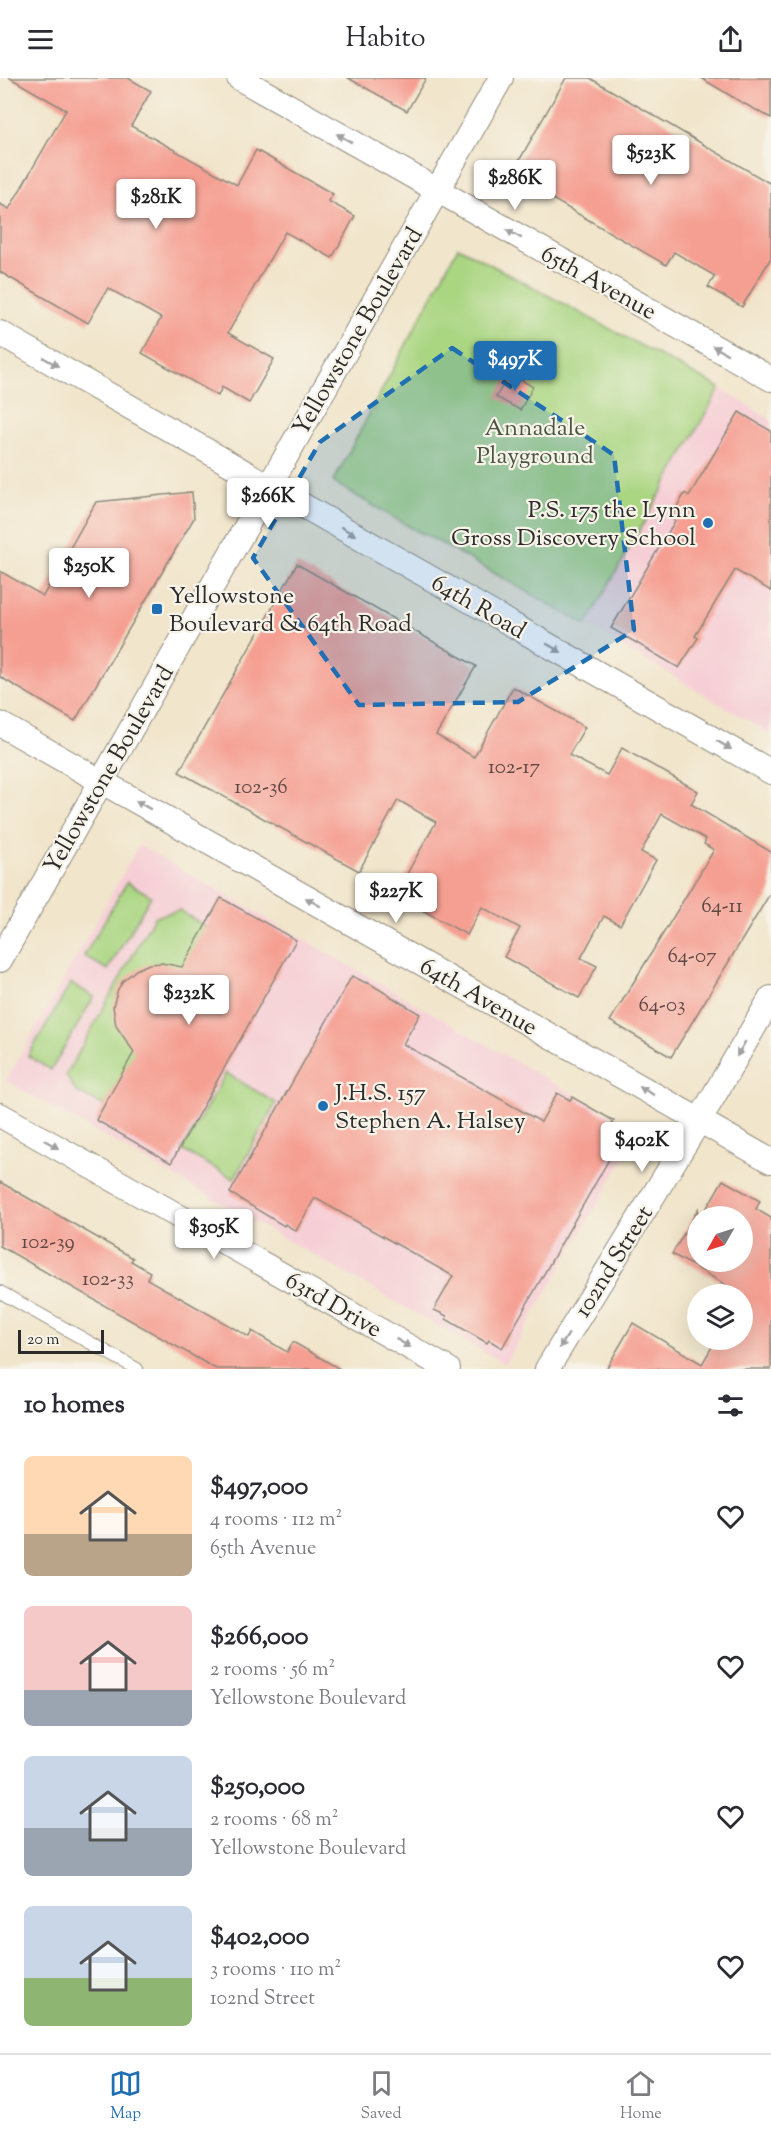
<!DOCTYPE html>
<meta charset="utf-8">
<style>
:root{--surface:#fff;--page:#f7f7f7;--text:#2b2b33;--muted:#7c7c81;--line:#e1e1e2;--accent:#1f6fb2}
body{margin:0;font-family:"Sorts Mill Goudy",serif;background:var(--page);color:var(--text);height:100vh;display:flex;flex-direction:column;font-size:22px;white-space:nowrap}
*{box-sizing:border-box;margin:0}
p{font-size:20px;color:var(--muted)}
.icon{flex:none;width:33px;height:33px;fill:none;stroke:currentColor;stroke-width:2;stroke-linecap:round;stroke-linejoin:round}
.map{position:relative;height:1291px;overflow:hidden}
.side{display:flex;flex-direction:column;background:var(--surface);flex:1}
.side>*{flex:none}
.needle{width:39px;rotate:231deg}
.tools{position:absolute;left:687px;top:1128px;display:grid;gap:12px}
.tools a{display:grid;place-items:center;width:66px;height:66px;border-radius:50%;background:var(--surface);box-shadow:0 6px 24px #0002;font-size:30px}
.scale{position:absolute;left:18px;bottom:15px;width:86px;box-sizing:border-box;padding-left:6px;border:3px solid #2b2b2b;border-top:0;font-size:16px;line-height:21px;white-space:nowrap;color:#2b2b2b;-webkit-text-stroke:4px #f7f3e8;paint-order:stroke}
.price{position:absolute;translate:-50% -51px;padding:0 14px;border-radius:6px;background:#fff;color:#222;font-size:20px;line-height:39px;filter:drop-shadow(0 2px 3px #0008)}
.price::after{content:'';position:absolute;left:50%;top:36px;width:18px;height:14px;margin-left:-9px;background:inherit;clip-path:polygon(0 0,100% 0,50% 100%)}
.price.active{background:var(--accent);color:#fff}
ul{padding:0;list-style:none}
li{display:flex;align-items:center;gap:18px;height:150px;padding:0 24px}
li span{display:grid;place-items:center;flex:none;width:168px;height:120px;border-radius:9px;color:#555}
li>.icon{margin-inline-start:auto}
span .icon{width:72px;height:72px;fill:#fffc;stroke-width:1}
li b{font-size:26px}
h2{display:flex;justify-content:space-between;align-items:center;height:72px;padding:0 24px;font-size:26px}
header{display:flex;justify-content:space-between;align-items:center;height:78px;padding:0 24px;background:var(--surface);font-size:27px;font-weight:600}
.dock{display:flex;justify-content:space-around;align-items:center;height:84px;border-top:2px solid var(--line);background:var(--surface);font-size:16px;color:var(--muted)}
.dock a{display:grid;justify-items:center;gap:3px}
.dock .active{color:var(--accent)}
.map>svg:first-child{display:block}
</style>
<header><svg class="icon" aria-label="menu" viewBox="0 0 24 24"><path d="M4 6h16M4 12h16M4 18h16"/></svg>Habito<svg class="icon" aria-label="share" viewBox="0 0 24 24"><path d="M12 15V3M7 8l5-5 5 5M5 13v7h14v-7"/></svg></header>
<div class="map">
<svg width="771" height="1291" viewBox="0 0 771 1291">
<rect width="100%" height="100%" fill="#f7f3e8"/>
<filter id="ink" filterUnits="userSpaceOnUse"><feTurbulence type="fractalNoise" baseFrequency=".0167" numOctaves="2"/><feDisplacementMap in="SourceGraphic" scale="12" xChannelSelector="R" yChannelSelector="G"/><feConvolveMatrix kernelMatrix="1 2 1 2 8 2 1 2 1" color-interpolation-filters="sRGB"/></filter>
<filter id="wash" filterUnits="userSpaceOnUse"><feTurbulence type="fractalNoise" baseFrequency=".008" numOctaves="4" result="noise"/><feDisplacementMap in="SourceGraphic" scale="24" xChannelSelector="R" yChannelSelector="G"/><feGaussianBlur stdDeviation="1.35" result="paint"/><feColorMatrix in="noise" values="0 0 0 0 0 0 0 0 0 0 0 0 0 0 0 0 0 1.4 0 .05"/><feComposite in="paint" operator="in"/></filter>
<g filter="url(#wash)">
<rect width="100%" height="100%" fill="#f1e5cb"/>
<g fill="#f6cfd6">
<polygon points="720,310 771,342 771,656 586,547"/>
<polygon points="139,767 639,1054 505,1286 6,1003"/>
</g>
<g fill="#aad682" stroke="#6a8056" stroke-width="1.5">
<polygon points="458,169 720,310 586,547 423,455 422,456 333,404"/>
<polygon points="127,804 151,818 108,892 84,878"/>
<polygon points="179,832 217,856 109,1030 76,1014 66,997 154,839"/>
<polygon points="71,905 94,919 51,992 28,978"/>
<polygon points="226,995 276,1025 234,1101 182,1072"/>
</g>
<g id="blocks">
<g fill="#f59f92">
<polygon points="10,0 128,0 151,13 131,48 237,107 256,72 333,116 328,123 355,138 332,180 285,154 228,255 274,281 249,325 222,309 218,318 142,275 161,240 108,210 88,245 0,194 0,126 9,131 66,32"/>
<polygon points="348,0 426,0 407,33"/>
<polygon points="566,0 590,0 771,106 771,180 742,229 708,209 715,198 674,174 666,187 511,97"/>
<polygon points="701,0 771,0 771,40 741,24"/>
<polygon points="510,295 533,309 520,332 496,319"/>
<polygon points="739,334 771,353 771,513 735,492 695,558 698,560 679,590 611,550 675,443 670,440 685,415 689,418"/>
<polygon points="192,414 194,440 75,643 0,599 0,493 43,518 96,424"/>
<polygon points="297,486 476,588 436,657 474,679 513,609 585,649 569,677 607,697 622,670 698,713 691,726 771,774 771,814 671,979 610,943 714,772 704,766 706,761 662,736 641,774 656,782 620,847 604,838 581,880 597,888 579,920 504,879 520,850 482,829 467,857 395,817 436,744 398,722 359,793 179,694"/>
<polygon points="221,820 296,862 171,1085 96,1042 134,974 116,948 113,928 118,911 123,903 136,892 149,886 162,885 182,889"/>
<polygon points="352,898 366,905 367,904 420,936 403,966 541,1044 557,1015 570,1022 572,1019 614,1043 612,1046 625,1053 502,1270 489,1262 487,1265 446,1241 447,1238 434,1232 453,1198 315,1120 296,1153 285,1146 284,1148 230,1115"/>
<polygon points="723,1102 760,1123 756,1131 771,1140 771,1291 606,1291 633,1245 702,1286 716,1262 742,1262 742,1216 672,1176 698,1131 698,1184 742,1184 742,1138 702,1138"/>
<polygon points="0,1104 133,1180 131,1183 150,1194 147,1201 249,1259 252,1253 287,1274 293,1264 340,1291 216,1291 0,1168"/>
</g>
</g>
</g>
<g filter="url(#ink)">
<use href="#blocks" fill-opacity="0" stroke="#8e887b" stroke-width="1.5"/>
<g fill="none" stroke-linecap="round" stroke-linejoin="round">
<g stroke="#8e887b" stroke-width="14">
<polyline id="lane" points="0,1214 137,1291"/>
</g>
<g stroke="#8e887b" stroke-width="26">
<g id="street">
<polyline points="239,0 771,301"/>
<polyline points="0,255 771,694"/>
<polyline points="0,646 771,1083"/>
<polyline points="0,882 501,0"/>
<polyline points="0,1037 448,1291"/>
<polyline points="547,1291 699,1043 771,920"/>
</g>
</g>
<use href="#lane" stroke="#fff" stroke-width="12"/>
<use href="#street" stroke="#fff" stroke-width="24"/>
</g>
<defs><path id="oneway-solid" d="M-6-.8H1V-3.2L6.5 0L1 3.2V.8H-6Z" transform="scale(1.5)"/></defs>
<g fill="#a0a0a0">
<use href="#oneway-solid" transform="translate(344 60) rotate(-150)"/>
<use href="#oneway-solid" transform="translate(514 156) rotate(-151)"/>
<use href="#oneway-solid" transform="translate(720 272) rotate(-151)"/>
<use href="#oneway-solid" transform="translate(51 284) rotate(30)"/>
<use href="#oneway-solid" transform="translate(348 453) rotate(30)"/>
<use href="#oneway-solid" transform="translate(554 570) rotate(30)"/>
<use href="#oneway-solid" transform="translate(724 667) rotate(30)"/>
<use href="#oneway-solid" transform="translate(143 727) rotate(-151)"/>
<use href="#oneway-solid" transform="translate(313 824) rotate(-150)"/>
<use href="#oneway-solid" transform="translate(741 971) rotate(120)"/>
<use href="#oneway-solid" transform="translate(647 1013) rotate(-150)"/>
<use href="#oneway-solid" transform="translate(51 1066) rotate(30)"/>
<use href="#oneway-solid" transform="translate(564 1263) rotate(122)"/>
<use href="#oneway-solid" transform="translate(403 1265) rotate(30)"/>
</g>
</g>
<path fill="#1f6fb2" fill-opacity="0.2" stroke="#1f6fb2" stroke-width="4.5" stroke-dasharray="12 8" stroke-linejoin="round" d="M452,270L614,377L634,552L518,624L359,627L253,480L320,364Z"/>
<g fill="#1f6fb2" stroke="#f7f3e8" stroke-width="2">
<circle cx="708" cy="445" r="6"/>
<rect x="151" y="525" width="12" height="12" rx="3"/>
<circle cx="323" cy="1028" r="6"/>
</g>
<g text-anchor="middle" stroke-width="4.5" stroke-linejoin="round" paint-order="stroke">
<g font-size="21" fill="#5e4845">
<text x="514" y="695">102-17</text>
<text x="261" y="715">102-36</text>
<text x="722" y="834">64-11</text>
<text x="692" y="884">64-07</text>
<text x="662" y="933">64-03</text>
<text x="48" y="1170">102-39</text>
<text x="108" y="1207">102-33</text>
</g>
<g font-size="24" fill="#2b2b2b" stroke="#f7f3e8">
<text transform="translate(599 204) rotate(29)" y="8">65th Avenue</text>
<text transform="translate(357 253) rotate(-60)" y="8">Yellowstone Boulevard</text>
<text transform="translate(479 528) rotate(30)" y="8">64th Road</text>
<text transform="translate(108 691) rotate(-60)" y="8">Yellowstone Boulevard</text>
<text transform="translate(479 918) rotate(30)" y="8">64th Avenue</text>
<text transform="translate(613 1183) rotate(-58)" y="8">102nd Street</text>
<text transform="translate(334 1226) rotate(30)" y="8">63rd Drive</text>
</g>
<g font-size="24" fill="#4b5641" stroke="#f7f3e8">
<text x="535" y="357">Annadale<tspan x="535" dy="28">Playground</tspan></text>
</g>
<g font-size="24" fill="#2b2b2b" stroke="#f7f3e8" text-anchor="start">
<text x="696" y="439" text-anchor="end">P.S. 175 the Lynn<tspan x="696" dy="28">Gross Discovery School</tspan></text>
<text x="169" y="525">Yellowstone<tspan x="169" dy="28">Boulevard &amp; 64th Road</tspan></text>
<text x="335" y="1022">J.H.S. 157<tspan x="335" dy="28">Stephen A. Halsey</tspan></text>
</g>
</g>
</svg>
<div class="tools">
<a><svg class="needle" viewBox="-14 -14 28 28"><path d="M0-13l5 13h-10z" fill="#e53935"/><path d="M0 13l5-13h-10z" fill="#7c7c81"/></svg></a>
<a><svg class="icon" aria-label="layers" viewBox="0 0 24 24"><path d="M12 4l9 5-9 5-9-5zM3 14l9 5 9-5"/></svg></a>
</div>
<div class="scale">20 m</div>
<b class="price" style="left:651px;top:108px">$523K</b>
<b class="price" style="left:515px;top:133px">$286K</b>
<b class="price" style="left:156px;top:152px">$281K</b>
<b class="price active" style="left:515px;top:314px">$497K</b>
<b class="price" style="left:268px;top:451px">$266K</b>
<b class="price" style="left:89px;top:521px">$250K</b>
<b class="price" style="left:396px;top:846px">$227K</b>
<b class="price" style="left:189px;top:948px">$232K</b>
<b class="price" style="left:642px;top:1095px">$402K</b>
<b class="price" style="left:214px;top:1182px">$305K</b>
</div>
<section class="side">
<h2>10 homes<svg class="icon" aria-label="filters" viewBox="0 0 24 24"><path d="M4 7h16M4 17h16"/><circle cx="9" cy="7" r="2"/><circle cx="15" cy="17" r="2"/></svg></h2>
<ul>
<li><span style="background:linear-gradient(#ffd9b3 65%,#b9a48a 0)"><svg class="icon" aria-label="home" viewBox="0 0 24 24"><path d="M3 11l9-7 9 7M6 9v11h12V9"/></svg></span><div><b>$497,000</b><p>4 rooms · 112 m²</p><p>65th Avenue</p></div><svg class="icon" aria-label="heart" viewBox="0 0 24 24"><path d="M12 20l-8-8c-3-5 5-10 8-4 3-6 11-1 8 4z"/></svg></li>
<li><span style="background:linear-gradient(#f6c9c9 70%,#9aa5b1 0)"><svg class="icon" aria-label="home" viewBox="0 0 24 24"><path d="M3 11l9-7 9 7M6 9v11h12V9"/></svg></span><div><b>$266,000</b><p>2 rooms · 56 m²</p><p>Yellowstone Boulevard</p></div><svg class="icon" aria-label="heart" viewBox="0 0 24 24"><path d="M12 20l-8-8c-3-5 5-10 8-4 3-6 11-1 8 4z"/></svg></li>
<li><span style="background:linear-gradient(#c9d6e8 60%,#9aa5b1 0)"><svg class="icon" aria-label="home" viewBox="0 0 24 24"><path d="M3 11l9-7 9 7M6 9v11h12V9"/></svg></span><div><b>$250,000</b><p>2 rooms · 68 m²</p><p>Yellowstone Boulevard</p></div><svg class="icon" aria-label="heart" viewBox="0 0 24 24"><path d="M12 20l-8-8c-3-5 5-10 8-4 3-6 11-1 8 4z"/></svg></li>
<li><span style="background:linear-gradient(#c9d6e8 60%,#8fb573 0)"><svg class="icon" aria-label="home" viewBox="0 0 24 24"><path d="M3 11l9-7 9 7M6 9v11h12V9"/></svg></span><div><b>$402,000</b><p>3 rooms · 110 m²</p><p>102nd Street</p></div><svg class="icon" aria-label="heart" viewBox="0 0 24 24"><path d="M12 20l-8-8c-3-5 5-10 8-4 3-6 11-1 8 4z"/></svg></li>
</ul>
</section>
<nav class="dock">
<a class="active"><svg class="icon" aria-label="map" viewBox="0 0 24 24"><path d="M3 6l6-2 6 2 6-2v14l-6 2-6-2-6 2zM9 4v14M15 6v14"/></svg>Map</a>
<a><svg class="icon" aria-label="saved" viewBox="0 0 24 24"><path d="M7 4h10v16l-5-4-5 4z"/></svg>Saved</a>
<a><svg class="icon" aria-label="home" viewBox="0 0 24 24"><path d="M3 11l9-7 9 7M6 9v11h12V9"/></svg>Home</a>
</nav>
